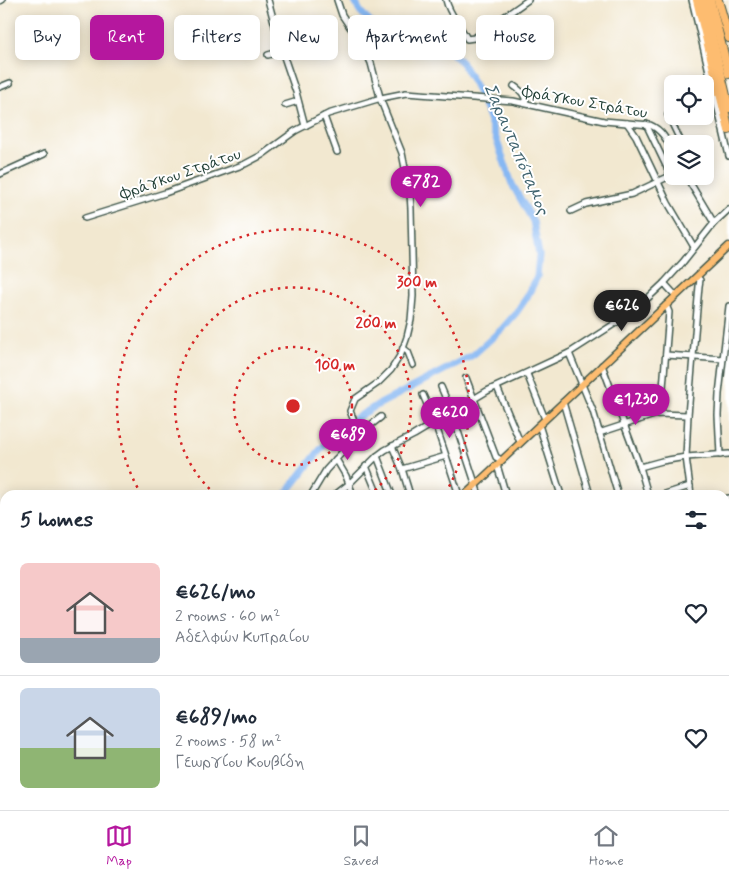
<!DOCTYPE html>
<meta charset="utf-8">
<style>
:root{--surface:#fff;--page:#f2f2f3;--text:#1f2937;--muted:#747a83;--line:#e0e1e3;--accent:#b5179e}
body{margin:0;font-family:Mynerve,sans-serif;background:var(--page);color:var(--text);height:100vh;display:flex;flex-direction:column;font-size:19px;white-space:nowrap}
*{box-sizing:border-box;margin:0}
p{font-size:16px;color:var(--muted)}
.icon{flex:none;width:28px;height:28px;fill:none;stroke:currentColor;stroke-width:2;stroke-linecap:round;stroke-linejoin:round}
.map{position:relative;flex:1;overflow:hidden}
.panel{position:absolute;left:0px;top:490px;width:730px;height:320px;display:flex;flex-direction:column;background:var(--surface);border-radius:15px 15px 0 0;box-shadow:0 2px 12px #0003}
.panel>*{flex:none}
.hud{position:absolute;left:15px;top:15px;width:700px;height:45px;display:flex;gap:10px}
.fabs{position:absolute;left:664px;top:75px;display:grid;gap:10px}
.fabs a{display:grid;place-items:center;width:50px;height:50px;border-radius:8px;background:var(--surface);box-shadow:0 2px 12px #0003;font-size:25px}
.price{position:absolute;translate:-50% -42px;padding:0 11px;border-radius:18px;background:var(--accent);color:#fff;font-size:16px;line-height:32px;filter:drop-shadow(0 1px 2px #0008)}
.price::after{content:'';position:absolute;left:50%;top:30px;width:15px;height:11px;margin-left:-8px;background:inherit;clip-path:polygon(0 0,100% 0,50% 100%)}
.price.on{background:#222;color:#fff}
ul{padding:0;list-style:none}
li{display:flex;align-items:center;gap:15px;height:125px;padding:0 20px}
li+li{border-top:1px solid var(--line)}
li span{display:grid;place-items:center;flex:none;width:140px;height:100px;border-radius:8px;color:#555}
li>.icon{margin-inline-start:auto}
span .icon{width:60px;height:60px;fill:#fffc;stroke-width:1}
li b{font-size:21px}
h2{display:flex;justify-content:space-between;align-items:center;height:60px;padding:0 20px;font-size:21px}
.chip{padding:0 18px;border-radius:8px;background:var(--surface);box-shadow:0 2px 12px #0003;font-size:18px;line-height:45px}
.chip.on{background:var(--accent);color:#fff}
.dock{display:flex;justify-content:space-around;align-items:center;height:70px;border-top:1px solid var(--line);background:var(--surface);font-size:14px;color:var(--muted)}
.dock a{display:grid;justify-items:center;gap:2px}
.dock .on{color:var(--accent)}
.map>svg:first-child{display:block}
</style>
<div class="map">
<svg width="729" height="810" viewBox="0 0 729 810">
<rect width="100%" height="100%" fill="#fff"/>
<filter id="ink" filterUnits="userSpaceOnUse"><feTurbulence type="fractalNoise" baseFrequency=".02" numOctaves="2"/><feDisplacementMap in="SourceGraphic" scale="10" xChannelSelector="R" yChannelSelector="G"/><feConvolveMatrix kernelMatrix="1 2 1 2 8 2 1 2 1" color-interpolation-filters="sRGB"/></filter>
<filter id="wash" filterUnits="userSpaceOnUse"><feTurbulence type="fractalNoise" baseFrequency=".0096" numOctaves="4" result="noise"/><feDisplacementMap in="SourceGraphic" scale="20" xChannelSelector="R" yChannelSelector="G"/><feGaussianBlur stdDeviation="1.12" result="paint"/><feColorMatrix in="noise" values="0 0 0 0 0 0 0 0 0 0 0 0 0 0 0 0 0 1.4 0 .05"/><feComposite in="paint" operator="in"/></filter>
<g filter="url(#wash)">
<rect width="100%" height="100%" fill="#f2e8d0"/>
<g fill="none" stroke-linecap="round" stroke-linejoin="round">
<g stroke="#87b8f3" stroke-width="1">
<polyline points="725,597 729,595"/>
<polyline points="219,810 225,805"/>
</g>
<g stroke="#87b8f3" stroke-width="7">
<polyline points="285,495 320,450 329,440 356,418 376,406 473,355 502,329 516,313 527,297 537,277 539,255 533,221 512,184 486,110 475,85 462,63 451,52 433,44 379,27 370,22 360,11 354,0"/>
<polyline points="0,659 5,658"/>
</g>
</g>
</g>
<g filter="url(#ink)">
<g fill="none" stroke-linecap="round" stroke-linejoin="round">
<g stroke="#3f574b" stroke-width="8">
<g id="minor">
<polyline points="268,0 282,51 296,92 305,126"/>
<path d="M446,0C449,14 460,25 467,39L474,38L528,0"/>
<polyline points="692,0 729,156"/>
<polyline points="0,1 2,0"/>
<polyline points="268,55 282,51"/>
<path d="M514,86C521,91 525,94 526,103"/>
<polyline points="0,87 10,83"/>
<polyline points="285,105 298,101"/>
<polyline points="668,115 682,144"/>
<polyline points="324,116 337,152"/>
<polyline points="627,123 636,136 668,203 694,247"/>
<polyline points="646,124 671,176"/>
<polyline points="0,174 44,154"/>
<polyline points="686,176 714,223"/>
<polyline points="571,211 586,204 632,194 672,175"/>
<path d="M85,218L165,193L245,164L262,155L295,131L328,114L381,98L406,93L513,101L604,121L650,125C662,130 667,140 672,152"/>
<polyline points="664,283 676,296"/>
<polyline points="403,348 408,352 413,365"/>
<polyline points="569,353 593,411 618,495"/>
<polyline points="666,355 723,359"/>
<polyline points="602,365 640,467 648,495"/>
<polyline points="527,374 545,419"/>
<polyline points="466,378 496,457 501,460"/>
<polyline points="441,387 452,413 479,495"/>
<polyline points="497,387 520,442"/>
<polyline points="423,395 435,423 459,495"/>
<polyline points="563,402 590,495"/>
<polyline points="661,413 669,312 666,305"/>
<polyline points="538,426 540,428 561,495"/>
<polyline points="599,433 657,414 688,415"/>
<polyline points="358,435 381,417"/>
<polyline points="392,446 402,469 410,495"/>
<polyline points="720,455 718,415 719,394 729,306"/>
<polyline points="377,456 392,495"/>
<polyline points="336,459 346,476 353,495"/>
<polyline points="497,465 506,495"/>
<polyline points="366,466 378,495"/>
<polyline points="640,467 662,461 686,457 729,454"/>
<polyline points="402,469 446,456"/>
<polyline points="311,495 326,470 358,435 357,428 350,411 355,399 378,383 391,370 401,354 407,337 411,320 413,296 411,209 410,193 402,153 381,101 371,63 360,39 350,27 342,15 337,0"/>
<polyline points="335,495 349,484 377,456 385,450 414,435 487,391 569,353 633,312 664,283 683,262 714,223 729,209"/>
<polyline points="662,495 690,486"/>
<polyline points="691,495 686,457 688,415 699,286 700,280 697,277"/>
<polyline points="725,499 729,498"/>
<polyline points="725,511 729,533"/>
<polyline points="725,579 729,578"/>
<polyline points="725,669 729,682"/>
<polyline points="725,694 729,693"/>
<polyline points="725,718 729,718"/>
<polyline points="0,732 5,728"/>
<polyline points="725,754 729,753"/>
<polyline points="570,805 571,810"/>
<polyline points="656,805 658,810"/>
<polyline points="688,805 689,810"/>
<polyline points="706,805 707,810"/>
<polyline points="621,808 633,805"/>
<polyline points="40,810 45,805"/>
<polyline points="549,810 552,805"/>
</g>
</g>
<g stroke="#3f574b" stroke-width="9">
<g id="major">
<polyline points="465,495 729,246"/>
<polyline points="0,742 5,744"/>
<polyline points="162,810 163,805"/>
</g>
</g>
<g stroke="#3f574b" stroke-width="10">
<g id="highway">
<polyline points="697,0 729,130"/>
<polyline points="703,0 729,108"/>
<polyline points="710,0 729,74"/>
<polyline points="718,0 729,38"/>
</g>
</g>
<use href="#minor" stroke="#fff" stroke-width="5"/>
<use href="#major" stroke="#fdbc6f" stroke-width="6"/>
<use href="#highway" stroke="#fdbc6f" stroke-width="8"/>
</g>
</g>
<g fill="none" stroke="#d62828" stroke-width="2.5" stroke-dasharray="2.5 5">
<circle cx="293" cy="406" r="59"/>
<path d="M215 494A118 118 0 1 1 371 494"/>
<path d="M141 494A176 176 0 1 1 445 494"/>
</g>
<g text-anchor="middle" stroke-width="4" stroke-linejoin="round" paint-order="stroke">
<g font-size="16" fill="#1f3d34" stroke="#fff">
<text transform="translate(585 101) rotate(10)" y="6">Φράγκου Στράτου</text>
<text transform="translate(180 173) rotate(-19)" y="6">Φράγκου Στράτου</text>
</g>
<g font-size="18" font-style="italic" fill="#3e626d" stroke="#fff">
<text transform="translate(517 149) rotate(67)" y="6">Σαρανταπόταμος</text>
</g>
</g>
<circle cx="293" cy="406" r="8" fill="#d62828" stroke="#fff" stroke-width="2.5"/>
<g font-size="15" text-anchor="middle" font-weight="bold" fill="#d62828" stroke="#fff" stroke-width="4" stroke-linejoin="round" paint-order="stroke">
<text x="417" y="287">300 m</text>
<text x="376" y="328">200 m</text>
<text x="335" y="370">100 m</text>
</g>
</svg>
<div class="fabs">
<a><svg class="icon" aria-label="locate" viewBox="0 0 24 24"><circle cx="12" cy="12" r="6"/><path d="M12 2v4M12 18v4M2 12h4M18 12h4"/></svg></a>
<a><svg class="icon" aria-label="layers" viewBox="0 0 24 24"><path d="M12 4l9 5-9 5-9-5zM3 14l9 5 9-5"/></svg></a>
</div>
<b class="price" style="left:421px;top:208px">€782</b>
<b class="price on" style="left:622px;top:332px">€626</b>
<b class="price" style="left:636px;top:426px">€1,230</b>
<b class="price" style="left:450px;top:439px">€620</b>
<b class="price" style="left:348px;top:461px">€689</b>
<div class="hud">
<a class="chip">Buy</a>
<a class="chip on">Rent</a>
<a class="chip">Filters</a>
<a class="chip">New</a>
<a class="chip">Apartment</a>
<a class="chip">House</a>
</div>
<section class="panel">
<h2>5 homes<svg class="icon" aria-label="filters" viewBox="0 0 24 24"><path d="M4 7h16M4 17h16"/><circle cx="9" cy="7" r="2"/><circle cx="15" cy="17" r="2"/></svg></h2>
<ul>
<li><span style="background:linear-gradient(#f6c9c9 75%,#9aa5b1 0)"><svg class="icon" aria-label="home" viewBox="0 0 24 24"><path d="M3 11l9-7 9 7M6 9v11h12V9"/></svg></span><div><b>€626/mo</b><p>2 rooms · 60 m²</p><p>Αδελφών Κυπραίου</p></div><svg class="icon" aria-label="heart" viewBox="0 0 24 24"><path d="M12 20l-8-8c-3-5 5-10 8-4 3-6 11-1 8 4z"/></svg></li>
<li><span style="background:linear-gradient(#c9d6e8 60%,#8fb573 0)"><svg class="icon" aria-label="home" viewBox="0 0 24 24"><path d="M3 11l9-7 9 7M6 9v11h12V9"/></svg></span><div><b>€689/mo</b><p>2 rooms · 58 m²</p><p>Γεωργίου Κουβίδη</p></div><svg class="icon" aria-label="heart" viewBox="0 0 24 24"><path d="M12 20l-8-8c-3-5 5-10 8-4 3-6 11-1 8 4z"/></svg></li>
</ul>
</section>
</div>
<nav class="dock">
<a class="on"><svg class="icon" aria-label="map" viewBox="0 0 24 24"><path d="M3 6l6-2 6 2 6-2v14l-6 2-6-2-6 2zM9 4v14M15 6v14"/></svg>Map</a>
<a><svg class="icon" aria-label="saved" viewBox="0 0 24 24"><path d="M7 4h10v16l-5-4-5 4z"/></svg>Saved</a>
<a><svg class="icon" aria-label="home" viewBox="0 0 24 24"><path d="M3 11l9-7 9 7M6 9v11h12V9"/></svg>Home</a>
</nav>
